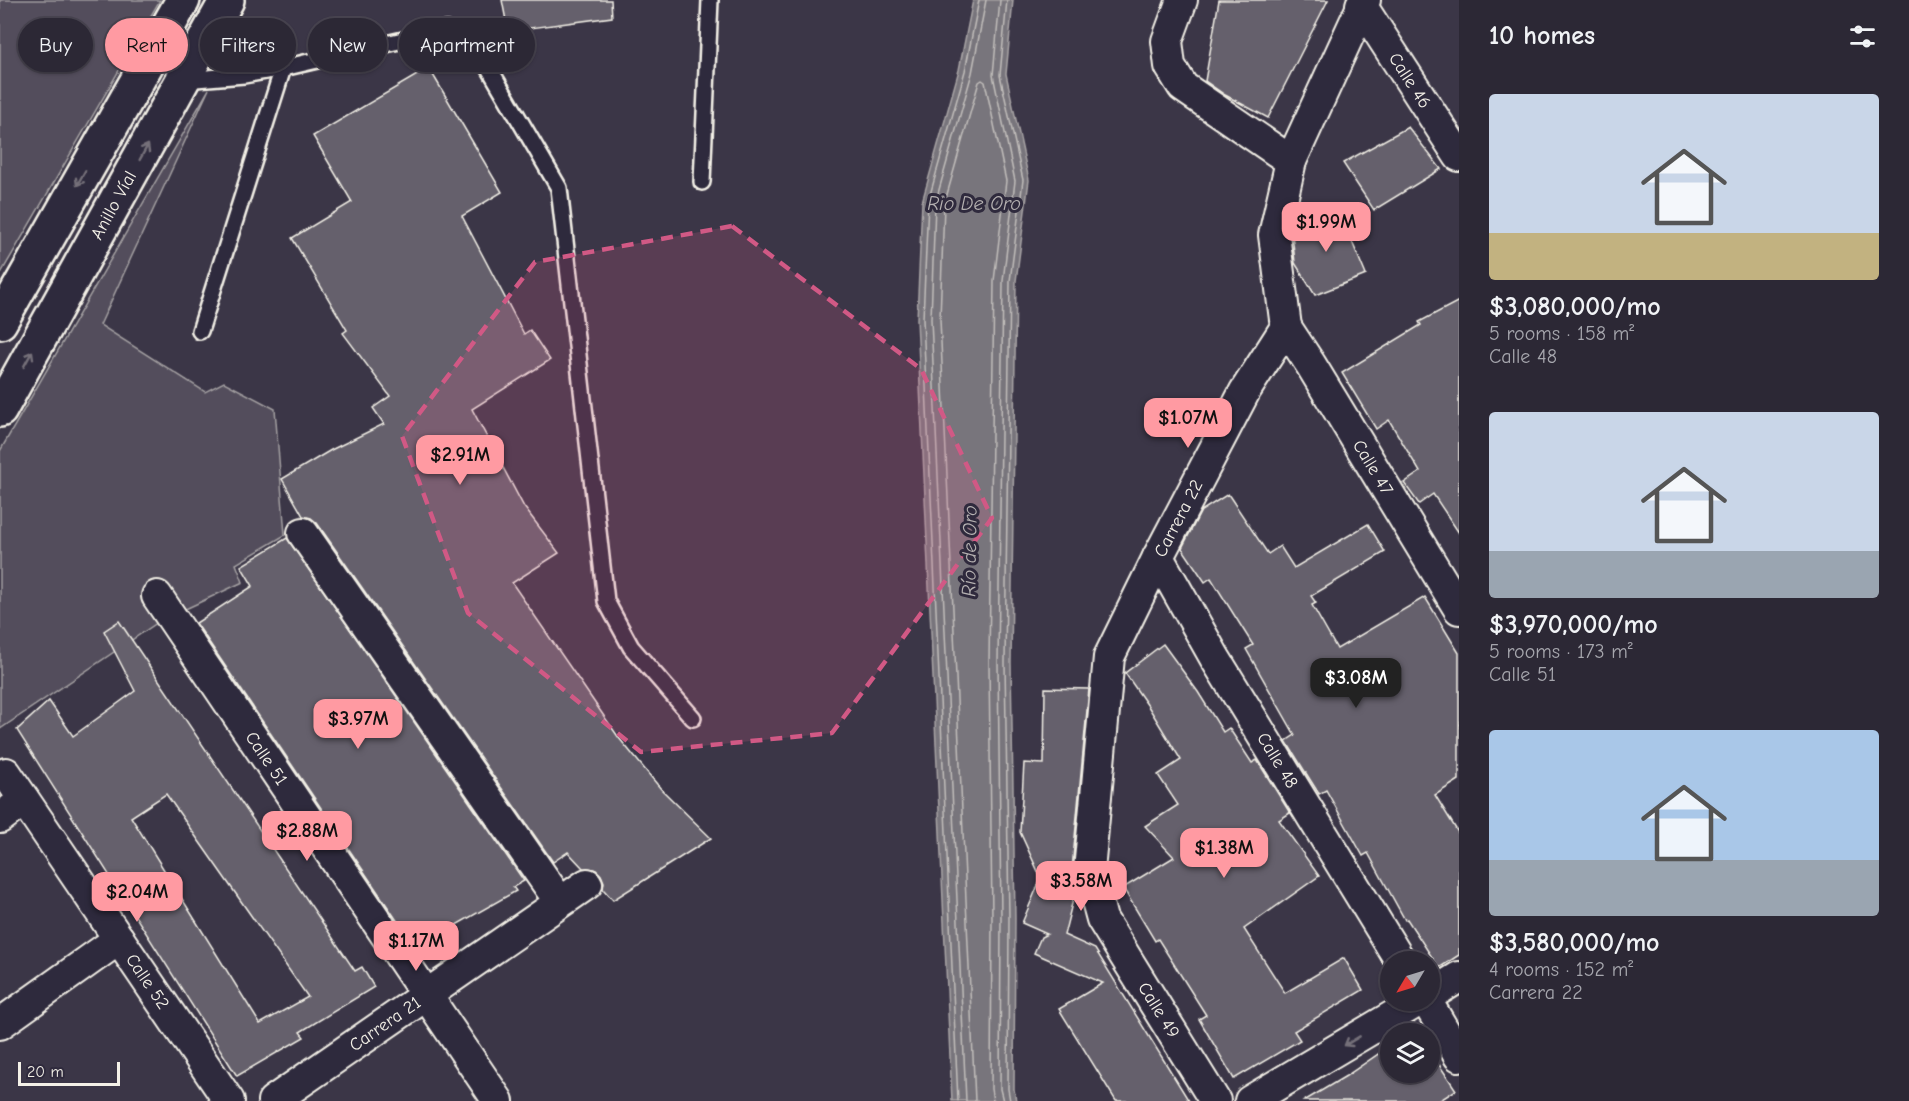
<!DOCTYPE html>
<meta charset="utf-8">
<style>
:root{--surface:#2c2835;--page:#383441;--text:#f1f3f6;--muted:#a6a6ad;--line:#484450;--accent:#ff9aa2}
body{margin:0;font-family:"Comic Neue",sans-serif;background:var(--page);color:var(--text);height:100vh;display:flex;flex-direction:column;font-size:22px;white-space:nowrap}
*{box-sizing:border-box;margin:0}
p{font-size:20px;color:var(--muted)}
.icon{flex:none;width:33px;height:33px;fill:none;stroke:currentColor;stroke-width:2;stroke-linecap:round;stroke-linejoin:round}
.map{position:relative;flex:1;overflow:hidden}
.drawer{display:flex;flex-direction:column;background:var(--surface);width:450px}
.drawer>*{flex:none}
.banner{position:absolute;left:18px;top:18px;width:570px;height:54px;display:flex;gap:12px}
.needle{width:39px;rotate:232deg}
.buttons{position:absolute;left:1380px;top:951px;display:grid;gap:12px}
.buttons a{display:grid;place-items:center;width:60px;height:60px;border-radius:50%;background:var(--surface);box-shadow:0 2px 4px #0004,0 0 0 2px var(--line);font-size:30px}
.scale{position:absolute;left:18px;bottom:15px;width:102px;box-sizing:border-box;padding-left:6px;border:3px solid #f4f1e8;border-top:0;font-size:16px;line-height:21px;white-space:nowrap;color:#f4f1e8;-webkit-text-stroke:4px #2f2a3d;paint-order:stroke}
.price{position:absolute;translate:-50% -51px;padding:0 14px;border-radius:12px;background:var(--accent);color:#111;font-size:20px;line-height:39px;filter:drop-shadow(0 2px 3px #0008)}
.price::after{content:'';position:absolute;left:50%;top:36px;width:18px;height:14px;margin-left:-9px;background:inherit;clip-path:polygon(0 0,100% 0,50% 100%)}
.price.active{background:#222;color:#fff}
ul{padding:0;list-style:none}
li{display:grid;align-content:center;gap:12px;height:318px;padding:0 30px}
li span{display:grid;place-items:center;height:186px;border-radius:6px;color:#555}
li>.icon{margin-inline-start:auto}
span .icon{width:108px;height:108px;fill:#fffc;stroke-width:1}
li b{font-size:26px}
h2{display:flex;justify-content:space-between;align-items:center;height:72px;padding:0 30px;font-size:26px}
.tag{padding:0 21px;border-radius:27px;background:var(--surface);box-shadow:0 2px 4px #0004,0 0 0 2px var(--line);font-size:21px;line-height:54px}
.tag.active{background:var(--accent);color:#111}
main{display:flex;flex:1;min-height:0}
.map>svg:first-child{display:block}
</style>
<main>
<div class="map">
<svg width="1459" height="1101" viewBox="0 0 1459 1101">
<rect width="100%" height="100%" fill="#3b3647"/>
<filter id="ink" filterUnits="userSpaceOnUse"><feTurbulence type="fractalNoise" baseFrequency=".0167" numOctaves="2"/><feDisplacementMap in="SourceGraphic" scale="12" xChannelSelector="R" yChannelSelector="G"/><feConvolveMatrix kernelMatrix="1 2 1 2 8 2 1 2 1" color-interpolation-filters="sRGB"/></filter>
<g filter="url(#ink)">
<g fill="#534e5c" stroke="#a4a0a2" stroke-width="1.5">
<polygon points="0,0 160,0 0,275"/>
<polygon points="209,89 100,325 205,392 224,382 275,409 285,535 236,564 243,582 160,621 0,729 0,451"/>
</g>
<polygon fill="#78747b" stroke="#aaa6a7" stroke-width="1.5" points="973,0 1013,0 1006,74 1029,180 1016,281 1011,663 1015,918 1014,1089 1016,1101 952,1101 917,319 922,202 959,70"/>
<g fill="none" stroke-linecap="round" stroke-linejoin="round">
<g stroke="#c2bfbc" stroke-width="1.5">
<polyline points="1000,0 993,75 1015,181 1003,281 998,663 1001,918 1000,1089 1003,1101"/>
<polyline points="1007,0 1000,75 1023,180 1010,281 1005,663 1009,918 1008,1089 1010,1101"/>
<polyline points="958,1101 923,319 928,202 965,71 979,0"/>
<polyline points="966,1101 931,319 935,204 972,73 986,0"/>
<polyline points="975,1101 940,319 944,205 979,82 982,80 985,82 1006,181 994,281 989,663 992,918 991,1089 993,1101"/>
</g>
</g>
<g fill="#65616c" stroke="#f4f1e8" stroke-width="1.5" fill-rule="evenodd">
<polygon points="502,0 611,0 612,17 508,31"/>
<polygon points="1219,0 1328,0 1268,118 1225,95 1205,81"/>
<polygon points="429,68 502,192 462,216 524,334 530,330 550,360 472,409 524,507 559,553 512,583 619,738 661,789 711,838 613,900 603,889 604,882 601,875 595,869 583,868 568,852 553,862 317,523 311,518 303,516 282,479 331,450 384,424 373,408 390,396 343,333 347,330 292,238 352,202 313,136"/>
<polygon points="1408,127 1441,169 1374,210 1343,163"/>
<polygon points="1337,206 1366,275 1315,295 1295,263 1292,233"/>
<polygon points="1459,301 1459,533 1433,494 1419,504 1404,483 1420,472 1389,420 1376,429 1342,373 1421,325 1419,322"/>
<polygon points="1228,494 1268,554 1280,546 1294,568 1368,524 1385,552 1311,596 1316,603 1312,605 1337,649 1425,597 1459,653 1459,780 1435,795 1459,834 1459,955 1439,968 1407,919 1405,920 1368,853 1363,856 1326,790 1319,794 1286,741 1295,735 1246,649 1253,645 1211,578 1205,582 1182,548 1201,511"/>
<polygon points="287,538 524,881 513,887 516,891 435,937 439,944 421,956 196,623 253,586 241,566"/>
<path d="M119,621L355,971L362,967L374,987L300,1032L304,1037L237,1076L17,730L49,701L73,736L135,691L104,631ZM166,794L308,997L260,1024L131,817Z"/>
<polygon points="1163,644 1198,692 1223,732 1229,728 1252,763 1257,760 1290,813 1279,820 1319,876 1244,929 1285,993 1344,958 1363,990 1294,1031 1300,1040 1234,1079 1199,1019 1206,1015 1158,939 1155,941 1123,888 1174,857 1145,826 1178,805 1158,775 1181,760 1148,706 1125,673"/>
<polygon points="1045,688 1089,689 1072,869 1076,888 1064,935 1095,949 1189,1101 1116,1101 1059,1009 1103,983 1034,953 1041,937 1047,934 1022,923 1041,878 1020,832 1024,763 1044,764"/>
<polygon points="1390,1046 1390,1072 1430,1072 1430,1051 1456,1090 1439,1101 1304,1101 1346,1076"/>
</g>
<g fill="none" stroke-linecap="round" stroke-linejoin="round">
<g stroke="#f4f1e8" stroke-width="20">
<g id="service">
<polyline points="184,80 244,75 283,68 446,30 478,49 559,188 606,601 631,647 693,718"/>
<polyline points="702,182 710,0"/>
<polyline points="200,331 283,68"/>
</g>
</g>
<g stroke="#f4f1e8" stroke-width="34">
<g id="minor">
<polyline points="1182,0 1167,41 1170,66 1183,87 1291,161"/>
<path id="s1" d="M1361,5L1459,156"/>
<path id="s2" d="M1286,327L1311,365L1459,609"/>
<polyline points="303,533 560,902"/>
<path id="s3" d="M1158,557L1215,658L1401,962"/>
<path id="s4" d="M157,596L498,1101"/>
<path id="s5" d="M6,773L229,1101"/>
<polyline points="0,818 24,800"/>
<polyline points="1430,995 1459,977"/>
<polyline points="1426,1000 1459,1056"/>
<polyline points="0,1024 119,939"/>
<path id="s6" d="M273,1101L587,884"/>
<path id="s7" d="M1215,1101L1102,919L1089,871L1109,657L1158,557L1245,391L1286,327L1274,235L1291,161L1365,0"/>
<polyline points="1250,1101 1420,1000"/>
</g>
</g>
<g stroke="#f4f1e8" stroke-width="38">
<g id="trunk">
<polyline points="0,322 183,0"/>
<path id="s8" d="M0,410L227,0"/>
</g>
</g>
<use href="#service" stroke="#2f2a3d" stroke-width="15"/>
<use href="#minor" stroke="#2f2a3d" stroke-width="30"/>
<use href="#trunk" stroke="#2f2a3d" stroke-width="33"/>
</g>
<defs><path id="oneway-shaft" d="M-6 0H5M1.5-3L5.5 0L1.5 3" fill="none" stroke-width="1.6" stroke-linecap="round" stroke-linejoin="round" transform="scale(1.5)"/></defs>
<g stroke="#747079">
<use href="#oneway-shaft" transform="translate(144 152) rotate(-61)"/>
<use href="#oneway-shaft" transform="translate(81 178) rotate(120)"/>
<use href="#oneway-shaft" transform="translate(28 359) rotate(-61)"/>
<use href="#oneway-shaft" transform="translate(1352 1041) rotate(149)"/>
</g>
</g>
<path fill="#d15985" fill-opacity="0.2" stroke="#d15985" stroke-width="4.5" stroke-dasharray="12 8" stroke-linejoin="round" d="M732,226L921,369L992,518L832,733L641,752L468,613L402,436L535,262Z"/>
<g text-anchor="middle" stroke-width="6" stroke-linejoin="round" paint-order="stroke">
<g font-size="18" fill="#f4f1e8" stroke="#2f2a3d">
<text dy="6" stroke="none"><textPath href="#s1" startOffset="90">Calle 46</textPath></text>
<text dy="6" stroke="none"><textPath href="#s8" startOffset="234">Anillo Víal</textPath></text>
<text dy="6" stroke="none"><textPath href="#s2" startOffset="165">Calle 47</textPath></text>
<text dy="6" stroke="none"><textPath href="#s7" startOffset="634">Carrera 22</textPath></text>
<text dy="6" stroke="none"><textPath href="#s4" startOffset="196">Calle 51</textPath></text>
<text dy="6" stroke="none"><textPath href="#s3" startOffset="236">Calle 48</textPath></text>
<text dy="6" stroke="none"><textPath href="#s5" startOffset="252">Calle 52</textPath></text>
<text transform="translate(1159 1010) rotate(58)" y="6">Calle 49</text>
<text dy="6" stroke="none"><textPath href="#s6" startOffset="136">Carrera 21</textPath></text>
</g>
<g font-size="20" font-style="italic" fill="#b6b2b2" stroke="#2f2a3d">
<text x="974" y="210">Rio De Oro</text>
<text transform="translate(969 551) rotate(-89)" y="7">Río de Oro</text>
</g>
</g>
</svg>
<div class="buttons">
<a><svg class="needle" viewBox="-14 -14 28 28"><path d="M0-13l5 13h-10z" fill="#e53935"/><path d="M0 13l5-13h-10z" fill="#a6a6ad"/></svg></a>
<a><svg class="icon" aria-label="layers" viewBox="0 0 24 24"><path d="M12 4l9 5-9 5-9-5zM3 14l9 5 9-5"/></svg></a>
</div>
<div class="scale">20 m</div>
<b class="price" style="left:1326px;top:253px">$1.99M</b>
<b class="price" style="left:1188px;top:449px">$1.07M</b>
<b class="price" style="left:460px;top:486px">$2.91M</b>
<b class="price active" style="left:1356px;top:709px">$3.08M</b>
<b class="price" style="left:358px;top:750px">$3.97M</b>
<b class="price" style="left:307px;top:862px">$2.88M</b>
<b class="price" style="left:1224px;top:879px">$1.38M</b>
<b class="price" style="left:1081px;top:912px">$3.58M</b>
<b class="price" style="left:137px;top:923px">$2.04M</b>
<b class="price" style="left:416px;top:972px">$1.17M</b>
<div class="banner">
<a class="tag">Buy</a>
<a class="tag active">Rent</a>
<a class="tag">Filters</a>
<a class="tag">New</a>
<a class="tag">Apartment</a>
</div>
</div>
<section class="drawer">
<h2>10 homes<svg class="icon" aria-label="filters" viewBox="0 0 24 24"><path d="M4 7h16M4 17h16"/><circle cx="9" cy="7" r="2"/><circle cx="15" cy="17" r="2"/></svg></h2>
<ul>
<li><span style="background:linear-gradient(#c9d6e8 75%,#c2b280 0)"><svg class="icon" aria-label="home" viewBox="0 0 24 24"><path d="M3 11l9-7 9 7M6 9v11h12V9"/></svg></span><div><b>$3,080,000/mo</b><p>5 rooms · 158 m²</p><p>Calle 48</p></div></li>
<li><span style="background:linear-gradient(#c9d6e8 75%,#9aa5b1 0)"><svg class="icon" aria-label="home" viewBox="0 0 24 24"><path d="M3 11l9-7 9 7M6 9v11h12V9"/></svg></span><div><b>$3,970,000/mo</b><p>5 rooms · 173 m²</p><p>Calle 51</p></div></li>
<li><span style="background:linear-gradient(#a9c7e8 70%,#9aa5b1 0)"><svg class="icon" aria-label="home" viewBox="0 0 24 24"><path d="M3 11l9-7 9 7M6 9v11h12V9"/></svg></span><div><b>$3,580,000/mo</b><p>4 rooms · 152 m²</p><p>Carrera 22</p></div></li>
</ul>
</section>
</main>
